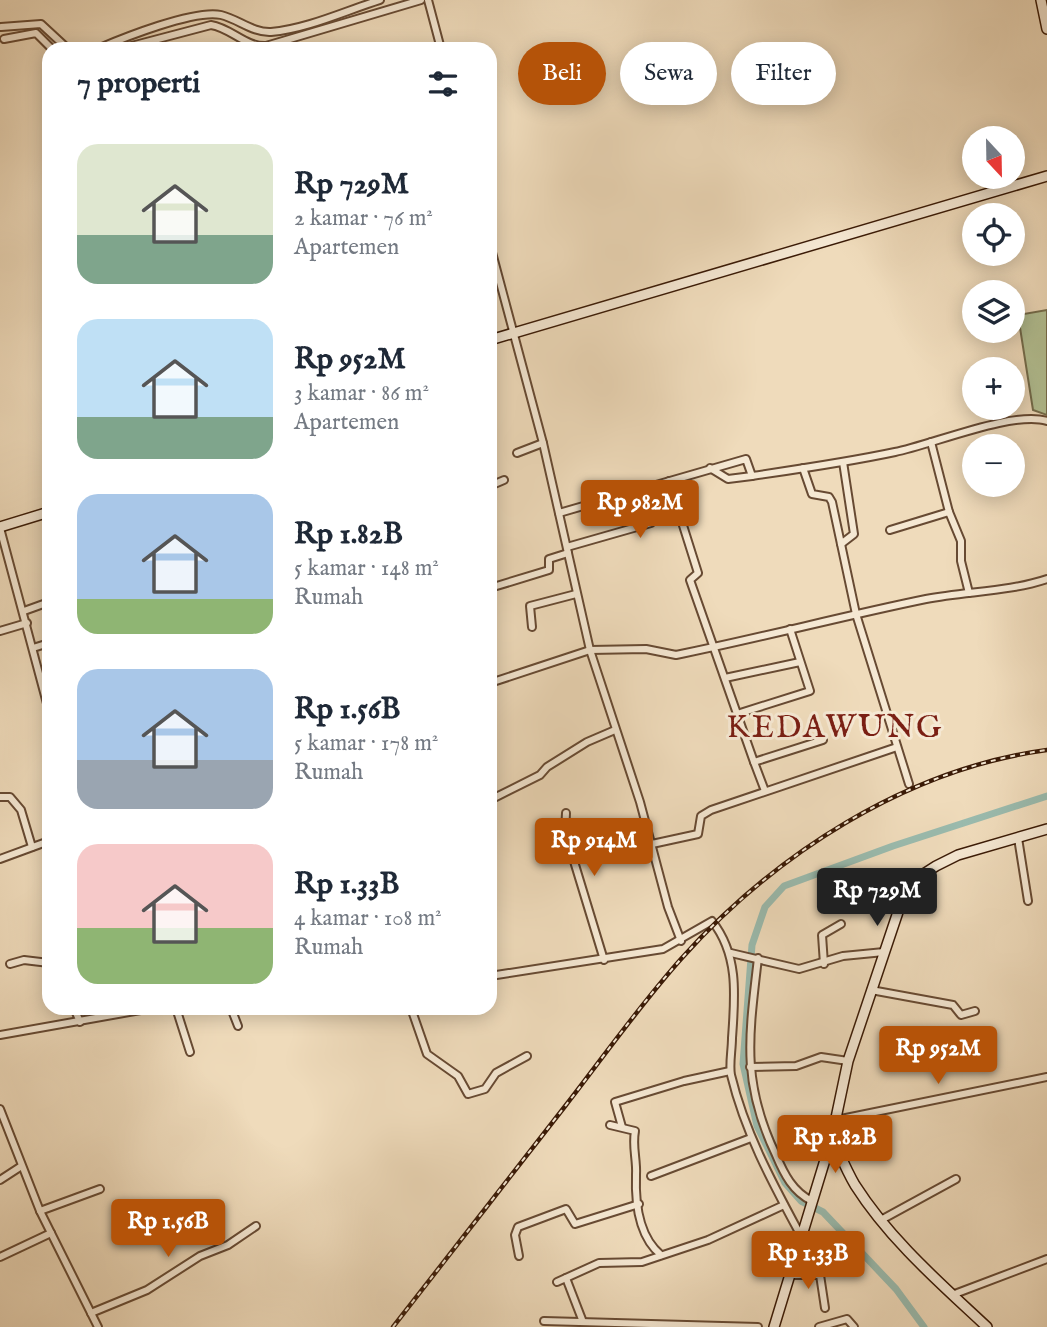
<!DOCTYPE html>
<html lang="id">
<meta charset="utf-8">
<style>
:root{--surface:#fff;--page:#f2f2f3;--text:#1f2937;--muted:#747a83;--accent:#b45309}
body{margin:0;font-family:"IM FELL English",serif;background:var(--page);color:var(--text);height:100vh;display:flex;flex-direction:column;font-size:26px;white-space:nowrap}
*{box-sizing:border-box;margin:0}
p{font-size:23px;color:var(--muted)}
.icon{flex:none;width:38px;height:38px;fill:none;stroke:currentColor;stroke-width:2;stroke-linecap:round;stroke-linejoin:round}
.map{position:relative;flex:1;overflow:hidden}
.side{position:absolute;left:42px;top:42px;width:455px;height:973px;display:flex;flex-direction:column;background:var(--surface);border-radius:21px;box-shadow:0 4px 18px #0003}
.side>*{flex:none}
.top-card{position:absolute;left:518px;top:42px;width:424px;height:63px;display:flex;gap:14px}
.needle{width:46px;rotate:158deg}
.buttons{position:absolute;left:962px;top:126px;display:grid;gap:14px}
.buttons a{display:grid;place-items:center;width:63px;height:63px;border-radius:50%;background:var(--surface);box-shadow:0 4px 18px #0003;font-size:35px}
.price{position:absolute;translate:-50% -60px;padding:0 16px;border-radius:7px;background:var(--accent);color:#fff;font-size:23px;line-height:46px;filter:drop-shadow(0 2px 4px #0008)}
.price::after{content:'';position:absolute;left:50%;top:42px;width:21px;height:16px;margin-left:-10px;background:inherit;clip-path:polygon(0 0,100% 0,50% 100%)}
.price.on{background:#222;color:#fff}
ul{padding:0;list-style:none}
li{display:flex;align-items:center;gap:21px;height:175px;padding:0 35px}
li span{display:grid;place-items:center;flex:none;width:196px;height:140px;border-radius:21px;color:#555}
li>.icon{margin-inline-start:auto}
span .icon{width:84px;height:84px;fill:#fffc;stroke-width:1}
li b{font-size:30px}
h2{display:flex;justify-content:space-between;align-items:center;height:84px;padding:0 35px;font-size:30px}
.pill{padding:0 24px;border-radius:32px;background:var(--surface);box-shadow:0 4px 18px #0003;font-size:24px;line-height:63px}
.pill.on{background:var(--accent);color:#fff}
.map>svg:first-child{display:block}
</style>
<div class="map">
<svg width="1047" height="1327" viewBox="0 0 1047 1327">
<rect width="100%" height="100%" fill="#efdbbb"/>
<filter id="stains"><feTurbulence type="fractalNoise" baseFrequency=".00286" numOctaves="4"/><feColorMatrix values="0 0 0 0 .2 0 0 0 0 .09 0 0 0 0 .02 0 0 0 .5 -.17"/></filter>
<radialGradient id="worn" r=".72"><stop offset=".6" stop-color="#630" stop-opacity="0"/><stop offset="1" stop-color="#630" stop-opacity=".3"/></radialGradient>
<polygon fill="#b3c194" stroke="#766e4d" stroke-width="2" points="1047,310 1047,415 1033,410 1018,315"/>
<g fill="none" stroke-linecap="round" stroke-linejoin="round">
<polyline stroke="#9abbae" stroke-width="7" points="924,1327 896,1289 823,1212 801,1201 785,1183 757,1126 743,1064 752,945 765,907 784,886 893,846 1047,796"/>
<g stroke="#674a33" stroke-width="10">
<g id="street">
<polyline points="428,0 441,49"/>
<polyline points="1,27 41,24 68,49"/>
<polyline points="4,39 36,33 52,49"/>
<path d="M97,49C123,38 195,9 221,15C238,19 253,33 271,32C307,29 345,11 380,0"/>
<path d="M120,49L211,25C231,28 245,47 266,46L421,0"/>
<polyline points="490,245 543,443 590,650 640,802 668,907 681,941"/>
<polyline points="931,442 949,512 961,541 961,561 969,593"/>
<polyline points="517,453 543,443"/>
<path d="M710,468L728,479L752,476C800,469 848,462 895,452C931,445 1014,410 1047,421"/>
<polyline points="803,468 812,494 829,497 832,502 856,614 909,784"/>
<polyline points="669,481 698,573 690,580 754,762"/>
<polyline points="490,486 504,480"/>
<polyline points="559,513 746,459 752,476"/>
<polyline points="0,528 49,711"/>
<polyline points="890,530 949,512"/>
<polyline points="841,544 854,534 843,462"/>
<polyline points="567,547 651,523 642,488"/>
<polyline points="490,588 549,570 549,559 568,553"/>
<polyline points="24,611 49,602"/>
<polyline points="532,627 530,606 576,594"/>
<polyline points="0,631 27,623"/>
<polyline points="33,648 49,643"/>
<polyline points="725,678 800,662"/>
<path d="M490,683L590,650L646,649L676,655C760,638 843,616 926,599C967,591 1008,592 1047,579"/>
<polyline points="737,714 810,691 790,629"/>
<polyline points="765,791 754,762 823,740"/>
<polyline points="0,797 10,797 21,810 32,847"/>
<polyline points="490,800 540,775 547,767 587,742 615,730"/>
<polyline points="553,830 563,831 566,835 604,960"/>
<polyline points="565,833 566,813"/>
<polyline points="1018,838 1028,901"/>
<polyline points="569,844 645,823"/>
<polyline points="652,844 698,834 701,816 711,810 897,747"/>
<polyline points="0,859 49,841"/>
<polyline points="731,953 799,969 843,956 884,952"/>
<path d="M758,958C749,1036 741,1082 776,1155C784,1174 793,1192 812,1201"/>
<polyline points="10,964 24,960 49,963"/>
<polyline points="824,964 822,935 841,924"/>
<path d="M490,976L663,949L712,921C739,955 735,996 732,1038C732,1050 729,1064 731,1075C745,1133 773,1184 801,1236"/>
<polyline points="871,990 953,1005 961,1015 975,1011"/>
<polyline points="74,1008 80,1022"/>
<polyline points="176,1008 190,1052"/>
<polyline points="231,1008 238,1026"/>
<polyline points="411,1008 427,1054 458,1076 468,1094 485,1089 496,1073 527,1056"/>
<polyline points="0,1035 152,1008"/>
<polyline points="750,1067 796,1066 821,1057 848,1061"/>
<polyline points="0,1109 40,1211 98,1327"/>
<polyline points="836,1120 1047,1077"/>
<path d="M610,1125L635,1131C632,1147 637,1159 636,1175C635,1203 638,1236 661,1255"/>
<polyline points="622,1127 615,1102 684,1081 730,1071"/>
<polyline points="651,1176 751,1138"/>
<polyline points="0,1180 20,1167"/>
<polyline points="40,1211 100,1189"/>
<polyline points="881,1220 956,1179"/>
<polyline points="519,1256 515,1235 518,1227 566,1209 575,1224 639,1204"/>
<polyline points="0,1257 51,1233"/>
<polyline points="789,1275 820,1275 825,1308"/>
<polyline points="566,1278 583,1322"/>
<polyline points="557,1282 599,1263 642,1262 708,1240 784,1205"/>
<polyline points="952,1295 1047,1259"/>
<polyline points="91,1313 147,1290 200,1256 228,1245 256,1226"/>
<polyline points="544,1321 758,1327"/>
<polyline points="819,1327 847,1319 854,1327"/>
</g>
</g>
<g stroke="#3a1a06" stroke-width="12">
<g id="secondary">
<polyline points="1041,0 1047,29"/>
<polyline points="490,340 1047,176"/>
<polyline points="0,527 49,512"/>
<path d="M832,1137C839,1152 846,1170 855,1185C890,1240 940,1283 987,1327"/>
<polyline points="774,1327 832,1137 848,1061 900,906 922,875 936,866 958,855 1047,829"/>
</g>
</g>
<use href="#street" stroke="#f5e8d3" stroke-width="6"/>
<use href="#secondary" stroke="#f5e8d3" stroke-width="9"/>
<g stroke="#3a1a06" stroke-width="4.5">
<path id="rail" d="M393,1327C451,1253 508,1179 566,1105C604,1056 640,1005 681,959C774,855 906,769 1047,750"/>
</g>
<use href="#rail" stroke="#f5e8d3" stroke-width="2" stroke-dasharray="5" stroke-linecap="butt"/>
</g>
<g text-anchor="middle" stroke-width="6" stroke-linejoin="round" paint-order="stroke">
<g font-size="32" letter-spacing="2" fill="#7a1f14" stroke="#f5e8d3">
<text x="835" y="737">KEDAWUNG</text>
</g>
</g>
<rect width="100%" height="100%" filter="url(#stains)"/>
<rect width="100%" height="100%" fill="url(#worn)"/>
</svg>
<div class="buttons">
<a><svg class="needle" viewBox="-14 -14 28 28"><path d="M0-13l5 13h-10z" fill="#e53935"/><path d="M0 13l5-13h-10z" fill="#747a83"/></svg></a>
<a><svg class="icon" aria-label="locate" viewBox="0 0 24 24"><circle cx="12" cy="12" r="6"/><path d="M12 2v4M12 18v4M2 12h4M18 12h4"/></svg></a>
<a><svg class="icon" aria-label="layers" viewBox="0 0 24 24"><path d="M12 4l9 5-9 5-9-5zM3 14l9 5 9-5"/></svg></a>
<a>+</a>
<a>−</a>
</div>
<b class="price" style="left:640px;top:540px">Rp 982M</b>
<b class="price" style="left:594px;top:878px">Rp 914M</b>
<b class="price on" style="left:877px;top:928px">Rp 729M</b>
<b class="price" style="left:938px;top:1086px">Rp 952M</b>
<b class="price" style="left:835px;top:1175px">Rp 1.82B</b>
<b class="price" style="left:168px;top:1259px">Rp 1.56B</b>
<b class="price" style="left:808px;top:1291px">Rp 1.33B</b>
<div class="top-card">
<a class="pill on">Beli</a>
<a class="pill">Sewa</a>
<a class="pill">Filter</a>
</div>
<section class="side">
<h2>7 properti<svg class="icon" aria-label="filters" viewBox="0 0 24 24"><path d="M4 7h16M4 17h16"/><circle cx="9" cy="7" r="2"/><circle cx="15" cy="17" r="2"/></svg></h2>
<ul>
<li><span style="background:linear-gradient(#dfe7d0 65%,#7fa58c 0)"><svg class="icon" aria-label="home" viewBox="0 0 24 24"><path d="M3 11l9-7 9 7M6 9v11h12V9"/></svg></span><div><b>Rp 729M</b><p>2 kamar · 76 m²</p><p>Apartemen</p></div></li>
<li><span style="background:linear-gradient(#bfe0f5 70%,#7fa58c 0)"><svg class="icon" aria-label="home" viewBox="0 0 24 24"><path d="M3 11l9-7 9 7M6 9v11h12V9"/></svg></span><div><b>Rp 952M</b><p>3 kamar · 86 m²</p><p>Apartemen</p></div></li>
<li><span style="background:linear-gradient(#a9c7e8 75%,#8fb573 0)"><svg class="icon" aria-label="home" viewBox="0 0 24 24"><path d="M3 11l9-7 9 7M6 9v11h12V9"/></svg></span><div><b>Rp 1.82B</b><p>5 kamar · 148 m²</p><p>Rumah</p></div></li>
<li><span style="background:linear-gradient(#a9c7e8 65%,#9aa5b1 0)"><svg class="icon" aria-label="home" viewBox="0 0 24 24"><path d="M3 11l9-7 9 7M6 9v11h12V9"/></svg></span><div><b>Rp 1.56B</b><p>5 kamar · 178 m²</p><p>Rumah</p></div></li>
<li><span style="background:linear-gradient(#f6c9c9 60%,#8fb573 0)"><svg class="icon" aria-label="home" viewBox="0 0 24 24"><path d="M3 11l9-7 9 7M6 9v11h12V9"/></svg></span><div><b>Rp 1.33B</b><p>4 kamar · 108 m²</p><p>Rumah</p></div></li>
</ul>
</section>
</div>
